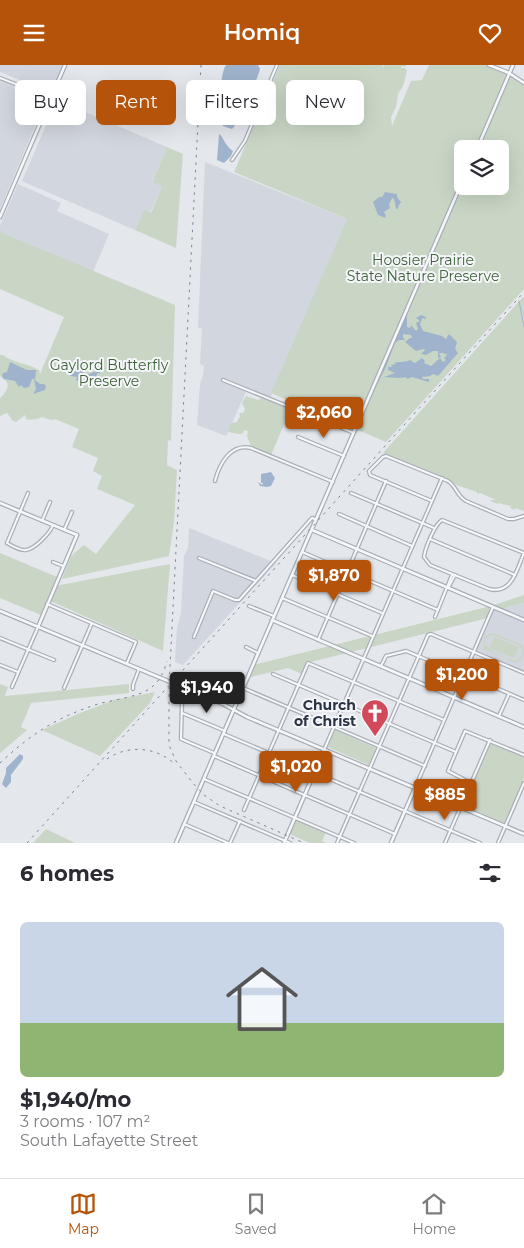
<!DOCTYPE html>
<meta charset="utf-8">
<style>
:root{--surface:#fff;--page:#f7f7f7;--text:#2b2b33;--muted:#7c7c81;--line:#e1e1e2;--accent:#b45309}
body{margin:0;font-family:Montserrat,sans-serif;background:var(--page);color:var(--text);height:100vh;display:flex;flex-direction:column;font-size:19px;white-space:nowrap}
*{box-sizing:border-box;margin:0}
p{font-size:16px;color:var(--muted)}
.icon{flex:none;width:28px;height:28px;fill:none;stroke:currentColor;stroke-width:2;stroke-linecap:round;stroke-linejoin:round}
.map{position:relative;height:778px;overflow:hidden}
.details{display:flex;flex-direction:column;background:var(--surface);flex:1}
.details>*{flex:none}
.hud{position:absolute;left:15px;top:15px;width:495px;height:45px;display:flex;gap:10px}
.buttons{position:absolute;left:454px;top:75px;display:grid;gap:10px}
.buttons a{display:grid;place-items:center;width:55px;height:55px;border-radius:8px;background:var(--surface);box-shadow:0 5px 20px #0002;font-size:25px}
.price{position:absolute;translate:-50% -42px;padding:0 11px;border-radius:5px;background:var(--accent);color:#fff;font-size:16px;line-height:32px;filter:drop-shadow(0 1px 2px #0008)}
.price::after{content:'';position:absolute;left:50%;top:30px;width:15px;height:11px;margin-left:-8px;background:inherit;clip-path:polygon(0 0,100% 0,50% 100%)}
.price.selected{background:#222;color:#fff}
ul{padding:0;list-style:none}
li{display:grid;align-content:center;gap:10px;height:265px;padding:0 20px}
li span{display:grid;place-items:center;height:155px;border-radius:8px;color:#555}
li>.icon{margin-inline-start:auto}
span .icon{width:90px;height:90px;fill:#fffc;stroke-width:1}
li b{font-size:21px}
h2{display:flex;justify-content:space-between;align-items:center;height:60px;padding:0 20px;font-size:21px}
.tag{padding:0 18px;border-radius:8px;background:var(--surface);box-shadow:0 5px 20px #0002;font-size:18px;line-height:45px}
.tag.selected{background:var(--accent);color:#fff}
header{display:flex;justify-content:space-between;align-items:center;height:65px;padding:0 20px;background:var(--accent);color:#fff;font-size:22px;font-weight:600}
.menu{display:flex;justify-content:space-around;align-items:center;height:70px;border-top:1px solid var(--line);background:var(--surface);font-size:14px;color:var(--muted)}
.menu a{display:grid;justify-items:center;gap:2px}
.menu .selected{color:var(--accent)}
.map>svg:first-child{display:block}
</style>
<header><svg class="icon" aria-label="menu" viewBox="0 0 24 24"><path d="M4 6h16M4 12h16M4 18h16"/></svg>Homiq<svg class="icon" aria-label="heart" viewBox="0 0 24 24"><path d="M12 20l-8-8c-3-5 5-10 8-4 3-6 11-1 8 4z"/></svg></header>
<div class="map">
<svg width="524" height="778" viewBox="0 0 524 778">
<rect width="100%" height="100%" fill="#e4e7ec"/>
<g fill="#d2d6de">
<polygon points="0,0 63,0 51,28 0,7"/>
<polygon points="0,16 46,35 0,144"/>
<polygon points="57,35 167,82 152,116 162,121 150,148 144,146 135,165 22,116"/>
<polygon points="205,97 347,154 269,336 246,327 226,371 197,360 200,319 203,310 204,301 200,299 202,263 198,263"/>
<polygon points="18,119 61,138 57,146 109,169 93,207 0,168 0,161"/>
<polygon points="189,463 276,498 183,600 175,597 177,563 181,548 184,491 188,483"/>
<polygon points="524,538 524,608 474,587 490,547"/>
</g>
<g fill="#c9d6c5" fill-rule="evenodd">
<path d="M280,0H383L382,3L385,0H406L405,2L402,1L401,3H405L407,6L403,21L398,29L396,42L391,52L392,61L411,16L422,15L429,0H485L506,8L524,21V224L386,377L271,328L347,154L234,107ZM462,84H500V121H462Z"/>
<polygon points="167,82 183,89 176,183 135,165 144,145 151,148 162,121 152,117"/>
<path d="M0,167L175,240L171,376L168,375L167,400L177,405L174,457L169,491L62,514L71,491L84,480L96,489L135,440L97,424L102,411L93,406L98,393L72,382L79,364L55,354L51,355L42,352C38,354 31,356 26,354L25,350L16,357L13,356L7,348L0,351V333C4,330 11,321 6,316C4,314 2,313 0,311V290H3C14,298 27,298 39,305L40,309L64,252L0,224Z"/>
<path d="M523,232L524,233V446L515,443V445L510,443L511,441L498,438L497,439L491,436V435H496L480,428L477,429V427C468,423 457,422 451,416L383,388Z"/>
<polygon points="246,331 258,335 264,332 291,343 271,390 251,381 247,371 248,366 244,365 243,368 240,369 228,367 231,358 237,357 240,351 239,348 243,348 245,344 242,338"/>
<polygon points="0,488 57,512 53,524 55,521 170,499 163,586 48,535 41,550 0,533"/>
<polygon points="524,530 524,538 491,547 488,553 307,598 302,609 288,603 247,613 253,600 491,541"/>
<path d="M490,568L496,569L522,580L524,583L523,593L518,597H513L482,583L484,582V573ZM492,570L519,580L523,586C522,590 521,594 516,595C508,596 469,578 492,570Z"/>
<polygon points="494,572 519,582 514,593 489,583"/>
<polygon points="0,619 8,622 5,631 129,619 129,628 31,638 21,662 27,665 0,688"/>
<polygon points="155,627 150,638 100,691 42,665 80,648 114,635"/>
<polygon points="335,665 376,683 369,700 328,682"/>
<polygon points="491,678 524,692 524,713 505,758 463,740"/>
<polygon points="295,754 326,767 322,776 326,778 310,778 289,769"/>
<polygon points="46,764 75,778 33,778"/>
</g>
<g fill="#9fb4cc">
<path d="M226,0H258L260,4C258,13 238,59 232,64L223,61C219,49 219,10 226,0Z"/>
<path d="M219,69C223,71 225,81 233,86L231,91L224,98L217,95Z"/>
<polygon points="385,127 397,129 397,132 401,137 398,142 399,143 396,144 394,134 392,133 389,140 390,143 384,147 386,151 385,153 378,150 373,137 379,132 382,132"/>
<path d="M415,229L407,250V262L410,263L411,260L416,266L418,264L416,258L420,256L416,253L421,250L426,252L425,255L424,253L422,254L420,259L423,266L442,271L446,274L449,269L457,277L455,284L458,288L438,311L433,309L430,311L422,312L423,314H429V317L412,312L407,314L406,312C400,314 390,312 384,312L395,308L388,305V302H392L391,300L396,299L394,298C399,296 404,298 410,295L415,298L422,293L425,296L424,298L431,301L440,293L443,297L446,295L444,293L447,290L446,288L445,290L444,288H439L441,292L438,293V286H433L426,290L421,289L425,285L424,284L416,286L405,277L410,273H412L411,270L403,269V272L405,275H399L395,278L386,302L367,339Z"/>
<polygon points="10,297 27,305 37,305 36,306 35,315 40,319 44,319 46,321 45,325 33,329 36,324 34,314 32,314 29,322 24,323 21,320 19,322 15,316 4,314 2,311 3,308 7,307"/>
<polygon points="77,305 83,307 86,310 94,307 101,307 97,309 95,315 92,314 92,318 91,318 89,313 81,313 78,316 76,315 77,312 70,311 73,307"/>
<polygon points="271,407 275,413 271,421 267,422 260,421 258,417 262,420 263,418 261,418 261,409"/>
<polygon points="20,689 23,691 23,694 11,710 11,717 6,723 2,719 6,708 6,703"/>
</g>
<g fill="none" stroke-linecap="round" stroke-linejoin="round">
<polyline stroke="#9fb4cc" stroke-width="1" points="519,236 524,262"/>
<g stroke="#a9aeb7" stroke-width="4.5">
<g id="minor">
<polyline points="0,13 51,33"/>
<polyline points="232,95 245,76 277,0"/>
<polyline points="223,315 354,368"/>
<polyline points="298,372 344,391"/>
<path d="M215,416C219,400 230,378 251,383L333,417"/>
<path d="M28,428L7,478C12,481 21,486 26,485C35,484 50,468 53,460"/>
<polyline points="351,428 434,463"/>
<path d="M432,436L370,410L369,406L383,392L386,391L448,416C456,421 457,431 466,436L508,454H514L524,451"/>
<polyline points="339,449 412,481"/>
<polyline points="42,456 50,437"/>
<polyline points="64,465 72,447"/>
<polyline points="430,474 515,510"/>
<polyline points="302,487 438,545"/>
<path d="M524,488L442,455C435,459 425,483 424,492L430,500L489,524C512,530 517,504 524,488"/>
<polyline points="199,493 256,516"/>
<polyline points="53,497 63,501"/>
<polyline points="292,510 382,548"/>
<polyline points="448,523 455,510"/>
<polyline points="282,533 372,571"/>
<polyline points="47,539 136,577 127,598"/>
<polyline points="249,541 274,551"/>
<polyline points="435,552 452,510"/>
<polyline points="194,572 213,526 235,535 239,535 312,453 315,454"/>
<polyline points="0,573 54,595"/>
<polyline points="318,575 386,416"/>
<polyline points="246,582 258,588"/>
<polyline points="497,597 487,619 524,635"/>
<polyline points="0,600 18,607"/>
<polyline points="381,601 386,591 406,586 464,610"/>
<polyline points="273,609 456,687"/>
<polyline points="12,622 38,562"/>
<polyline points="64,623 92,558"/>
<polyline points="243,623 425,701"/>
<polyline points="133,624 133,620 139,604"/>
<polyline points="190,625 182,637 181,674 214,688"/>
<polyline points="182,648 225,666"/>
<polyline points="499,651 509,629"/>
<polyline points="224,669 480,778"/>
<polyline points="324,685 442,413"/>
<polyline points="214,691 395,769"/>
<polyline points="204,714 354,778"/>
<polyline points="471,718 448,706 465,666 524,690"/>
<polyline points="415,723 493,542"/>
<polyline points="194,737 290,778"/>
<polyline points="244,745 308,598 444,655"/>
<polyline points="184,759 228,778"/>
<polyline points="230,778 240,756"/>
<polyline points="337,778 428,570 431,569 524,608"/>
<polyline points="445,778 490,675"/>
<polyline points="498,778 524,718"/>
</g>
</g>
<g stroke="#a9aeb7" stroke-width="5">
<g id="tertiary">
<polyline points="489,0 509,8 524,18"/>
<polyline points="477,84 513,0"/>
<polyline points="0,152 65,0"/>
<polyline points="0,438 77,470 38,562"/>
<polyline points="312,465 524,555"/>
<polyline points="0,546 223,639 247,652 524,769"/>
<polyline points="272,555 524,662"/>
<polyline points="176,778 462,117"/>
<polyline points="284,778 324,685"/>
<polyline points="391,778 415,723"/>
</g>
</g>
<use href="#minor" stroke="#f7f8fa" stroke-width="2"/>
<use href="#tertiary" stroke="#f7f8fa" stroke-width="2.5"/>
<g stroke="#7d8696" stroke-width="1" stroke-dasharray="2.5 5" stroke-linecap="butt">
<polyline points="201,0 169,621 169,680 176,696 192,717 204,730 220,741 304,778"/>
<path d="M107,694C129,679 157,682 176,700"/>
<path d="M0,698C31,669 57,652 98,639C112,635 138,632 149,624C159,618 164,607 167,596"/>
<polyline points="27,778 524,227"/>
</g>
</g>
<defs>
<g id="church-pin" transform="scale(1.4375)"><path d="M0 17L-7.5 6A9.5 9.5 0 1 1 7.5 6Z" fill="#d1495b" stroke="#f4f6f9"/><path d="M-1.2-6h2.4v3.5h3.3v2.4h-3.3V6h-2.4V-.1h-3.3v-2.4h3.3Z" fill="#fff"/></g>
</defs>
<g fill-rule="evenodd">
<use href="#church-pin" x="375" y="648"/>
</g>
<g text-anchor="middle" stroke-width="4" stroke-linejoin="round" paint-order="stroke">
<g font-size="14" fill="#3f6138" stroke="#f4f6f9">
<text x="423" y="200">Hoosier Prairie<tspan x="423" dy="16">State Nature Preserve</tspan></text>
<text x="109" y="305">Gaylord Butterfly<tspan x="109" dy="16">Preserve</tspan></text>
</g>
<g font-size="14" font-weight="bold" fill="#2b3445" stroke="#f4f6f9" text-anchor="end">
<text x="356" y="645">Church<tspan x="356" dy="16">of Christ</tspan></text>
</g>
</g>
</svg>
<div class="buttons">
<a><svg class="icon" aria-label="layers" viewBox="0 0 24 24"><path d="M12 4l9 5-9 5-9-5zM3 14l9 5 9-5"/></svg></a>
</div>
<b class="price" style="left:324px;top:374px">$2,060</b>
<b class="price" style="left:334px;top:537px">$1,870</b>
<b class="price" style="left:462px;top:636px">$1,200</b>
<b class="price selected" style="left:207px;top:649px">$1,940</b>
<b class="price" style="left:296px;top:728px">$1,020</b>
<b class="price" style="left:445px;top:756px">$885</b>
<div class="hud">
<a class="tag">Buy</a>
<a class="tag selected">Rent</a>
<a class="tag">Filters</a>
<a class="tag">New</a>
</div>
</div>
<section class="details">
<h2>6 homes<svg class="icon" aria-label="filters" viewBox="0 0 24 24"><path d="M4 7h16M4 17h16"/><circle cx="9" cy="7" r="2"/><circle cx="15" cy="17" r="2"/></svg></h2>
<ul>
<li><span style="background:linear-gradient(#c9d6e8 65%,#8fb573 0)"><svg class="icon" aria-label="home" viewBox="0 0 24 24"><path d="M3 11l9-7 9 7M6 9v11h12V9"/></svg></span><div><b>$1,940/mo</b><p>3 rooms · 107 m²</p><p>South Lafayette Street</p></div></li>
</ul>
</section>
<nav class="menu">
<a class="selected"><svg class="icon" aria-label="map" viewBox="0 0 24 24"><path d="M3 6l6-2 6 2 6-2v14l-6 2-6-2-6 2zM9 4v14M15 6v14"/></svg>Map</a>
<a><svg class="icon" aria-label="saved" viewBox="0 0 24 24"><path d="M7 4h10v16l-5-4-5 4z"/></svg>Saved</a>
<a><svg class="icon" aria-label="home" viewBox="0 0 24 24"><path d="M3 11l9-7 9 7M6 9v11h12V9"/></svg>Home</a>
</nav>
